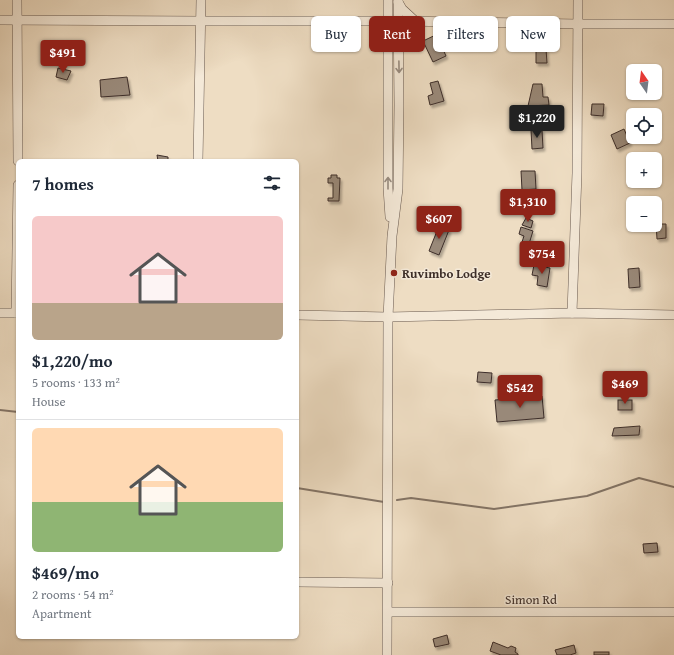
<!DOCTYPE html>
<meta charset="utf-8">
<style>
:root{--surface:#fff;--page:#f2f2f3;--text:#1f2937;--muted:#747a83;--line:#e0e1e3;--accent:#8f2418}
body{margin:0;font-family:"Gentium Book Plus",serif;background:var(--page);color:var(--text);height:100vh;display:flex;flex-direction:column;font-size:15px;white-space:nowrap}
*{box-sizing:border-box;margin:0}
p{font-size:13px;color:var(--muted)}
.icon{flex:none;width:22px;height:22px;fill:none;stroke:currentColor;stroke-width:2;stroke-linecap:round;stroke-linejoin:round}
.map{position:relative;flex:1;overflow:hidden}
.sheet{position:absolute;left:16px;top:159px;width:283px;height:480px;display:flex;flex-direction:column;background:var(--surface);border-radius:6px;box-shadow:0 1px 3px #0004}
.sheet>*{flex:none}
.guide{position:absolute;left:311px;top:16px;width:303px;height:36px;display:flex;gap:8px}
.needle{width:26px;rotate:346deg}
.buttons{position:absolute;left:626px;top:64px;display:grid;gap:8px}
.buttons a{display:grid;place-items:center;width:36px;height:36px;border-radius:6px;background:var(--surface);box-shadow:0 1px 3px #0004;font-size:20px}
.price{position:absolute;translate:-50% -34px;padding:0 9px;border-radius:4px;background:var(--accent);color:#fff;font-size:13px;line-height:26px;filter:drop-shadow(0 1px 2px #0008)}
.price::after{content:'';position:absolute;left:50%;top:24px;width:12px;height:9px;margin-left:-6px;background:inherit;clip-path:polygon(0 0,100% 0,50% 100%)}
.price.on{background:#222;color:#fff}
ul{padding:0;list-style:none}
li{display:grid;align-content:center;gap:8px;height:212px;padding:0 16px}
li+li{border-top:1px solid var(--line)}
li span{display:grid;place-items:center;height:124px;border-radius:6px;color:#555}
li>.icon{margin-inline-start:auto}
span .icon{width:72px;height:72px;fill:#fffc;stroke-width:1}
li b{font-size:17px}
h2{display:flex;justify-content:space-between;align-items:center;height:48px;padding:0 16px;font-size:17px}
.chip{padding:0 14px;border-radius:6px;background:var(--surface);box-shadow:0 1px 3px #0004;font-size:14px;line-height:36px}
.chip.on{background:var(--accent);color:#fff}
.map>svg:first-child{display:block}
</style>
<div class="map">
<svg width="674" height="655" viewBox="0 0 674 655">
<defs>
<filter id="shadow"><feDropShadow dx="2" dy="3" stdDeviation="1" flood-color="#0004"/></filter>
</defs>
<rect width="100%" height="100%" fill="#eeddc3"/>
<filter id="stains"><feTurbulence type="fractalNoise" baseFrequency=".005" numOctaves="4"/><feColorMatrix values="0 0 0 0 .2 0 0 0 0 .09 0 0 0 0 .02 0 0 0 .5 -.17"/></filter>
<radialGradient id="worn" r=".72"><stop offset=".6" stop-color="#630" stop-opacity="0"/><stop offset="1" stop-color="#630" stop-opacity=".3"/></radialGradient>
<g fill="none" stroke-linecap="round" stroke-linejoin="round">
<g stroke="#837466" stroke-width="2">
<polyline points="0,410 18,412"/>
<polyline points="297,488 384,502"/>
<polyline points="397,500 411,498 494,509 587,496 639,478 674,487"/>
</g>
</g>
<g fill="#998979" stroke="#3d2e29" filter="url(#shadow)">
<polygon points="444,31 449,41 441,45 446,56 433,62 423,41"/>
<polygon points="546,49 547,63 536,63 536,50"/>
<polygon points="58,68 71,71 67,80 56,77"/>
<polygon points="127,77 130,95 101,97 100,80"/>
<polygon points="438,81 444,101 430,105 428,96 433,94 430,83"/>
<polygon points="533,84 542,84 543,97 548,97 549,105 528,106"/>
<polygon points="592,104 604,104 603,116 591,115"/>
<polygon points="624,129 630,143 617,149 611,135"/>
<polygon points="531,130 542,130 543,148 532,149"/>
<polygon points="157,155 168,157 168,161 158,161"/>
<polygon points="521,171 535,171 536,189 522,190"/>
<polygon points="331,175 337,175 337,178 340,178 339,201 328,201 328,198 333,198 333,183 328,183 328,178 331,178"/>
<rect x="519" y="192" width="12" height="7"/>
<polygon points="526,218 533,221 531,228 522,225"/>
<polygon points="656,224 666,224 666,238 657,239"/>
<polygon points="439,226 449,230 439,255 429,251"/>
<polygon points="521,227 533,231 529,244 522,242 524,236 519,234"/>
<polygon points="534,265 550,268 547,287 537,285 538,276 532,275"/>
<polygon points="639,268 640,287 629,288 628,269"/>
<polygon points="478,372 492,373 491,383 477,382"/>
<polygon points="542,396 544,418 497,422 495,400"/>
<rect x="618" y="400" width="14" height="10"/>
<polygon points="640,426 639,435 612,436 614,428"/>
<polygon points="657,543 658,552 644,553 643,544"/>
<polygon points="447,635 449,644 435,647 433,639"/>
<polygon points="493,642 508,648 511,646 516,648 515,652 518,654 518,655 501,655 490,651"/>
<polygon points="574,645 576,653 570,655 557,655 555,650"/>
<rect x="594" y="652" width="15" height="3"/>
</g>
<g fill="none" stroke-linecap="round" stroke-linejoin="round">
<g stroke="#695a50" stroke-width="10">
<g id="minor">
<polyline points="17,0 18,161"/>
<polyline points="388,0 388,188 390,217"/>
<polyline points="0,20 202,21 398,21 578,24 674,24"/>
<polyline points="398,38 415,21 402,9 398,2"/>
<polyline points="198,161 201,0"/>
<polyline points="0,313 18,313"/>
<polyline points="16,313 18,185"/>
<polyline points="572,313 577,173 578,0"/>
<polyline points="297,315 388,317 572,313 674,315"/>
<polyline points="297,582 388,583"/>
<polyline points="388,612 674,612"/>
<polyline points="387,655 388,317 392,236 398,189 399,105 398,0"/>
</g>
</g>
<use href="#minor" stroke="#f4e9d8" stroke-width="9"/>
</g>
<defs><path id="oneway-shaft" d="M-6 0H5M1.5-3L5.5 0L1.5 3" fill="none" stroke-width="1.6" stroke-linecap="round" stroke-linejoin="round"/></defs>
<g stroke="#988c80">
<use href="#oneway-shaft" transform="translate(399 67) rotate(89)"/>
<use href="#oneway-shaft" transform="translate(388 183) rotate(-90)"/>
</g>
<circle fill="#8f2418" stroke="#f4e9d8" stroke-width="1.5" cx="394" cy="273" r="4"/>
<g text-anchor="middle" stroke-width="3" stroke-linejoin="round" paint-order="stroke">
<g font-size="13" font-weight="bold" fill="#3d2e29" stroke="#f4e9d8" text-anchor="start">
<text x="402" y="278">Ruvimbo Lodge</text>
</g>
<g font-size="13" fill="#3d2e29" stroke="#f4e9d8">
<text x="531" y="604">Simon Rd</text>
</g>
</g>
<rect width="100%" height="100%" filter="url(#stains)"/>
<rect width="100%" height="100%" fill="url(#worn)"/>
</svg>
<div class="buttons">
<a><svg class="needle" viewBox="-14 -14 28 28"><path d="M0-13l5 13h-10z" fill="#e53935"/><path d="M0 13l5-13h-10z" fill="#747a83"/></svg></a>
<a><svg class="icon" aria-label="locate" viewBox="0 0 24 24"><circle cx="12" cy="12" r="6"/><path d="M12 2v4M12 18v4M2 12h4M18 12h4"/></svg></a>
<a>+</a>
<a>−</a>
</div>
<b class="price" style="left:63px;top:74px">$491</b>
<b class="price on" style="left:537px;top:139px">$1,220</b>
<b class="price" style="left:528px;top:223px">$1,310</b>
<b class="price" style="left:439px;top:240px">$607</b>
<b class="price" style="left:542px;top:275px">$754</b>
<b class="price" style="left:625px;top:405px">$469</b>
<b class="price" style="left:520px;top:409px">$542</b>
<div class="guide">
<a class="chip">Buy</a>
<a class="chip on">Rent</a>
<a class="chip">Filters</a>
<a class="chip">New</a>
</div>
<section class="sheet">
<h2>7 homes<svg class="icon" aria-label="filters" viewBox="0 0 24 24"><path d="M4 7h16M4 17h16"/><circle cx="9" cy="7" r="2"/><circle cx="15" cy="17" r="2"/></svg></h2>
<ul>
<li><span style="background:linear-gradient(#f6c9c9 70%,#b9a48a 0)"><svg class="icon" aria-label="home" viewBox="0 0 24 24"><path d="M3 11l9-7 9 7M6 9v11h12V9"/></svg></span><div><b>$1,220/mo</b><p>5 rooms · 133 m²</p><p>House</p></div></li>
<li><span style="background:linear-gradient(#ffd9b3 60%,#8fb573 0)"><svg class="icon" aria-label="home" viewBox="0 0 24 24"><path d="M3 11l9-7 9 7M6 9v11h12V9"/></svg></span><div><b>$469/mo</b><p>2 rooms · 54 m²</p><p>Apartment</p></div></li>
</ul>
</section>
</div>
